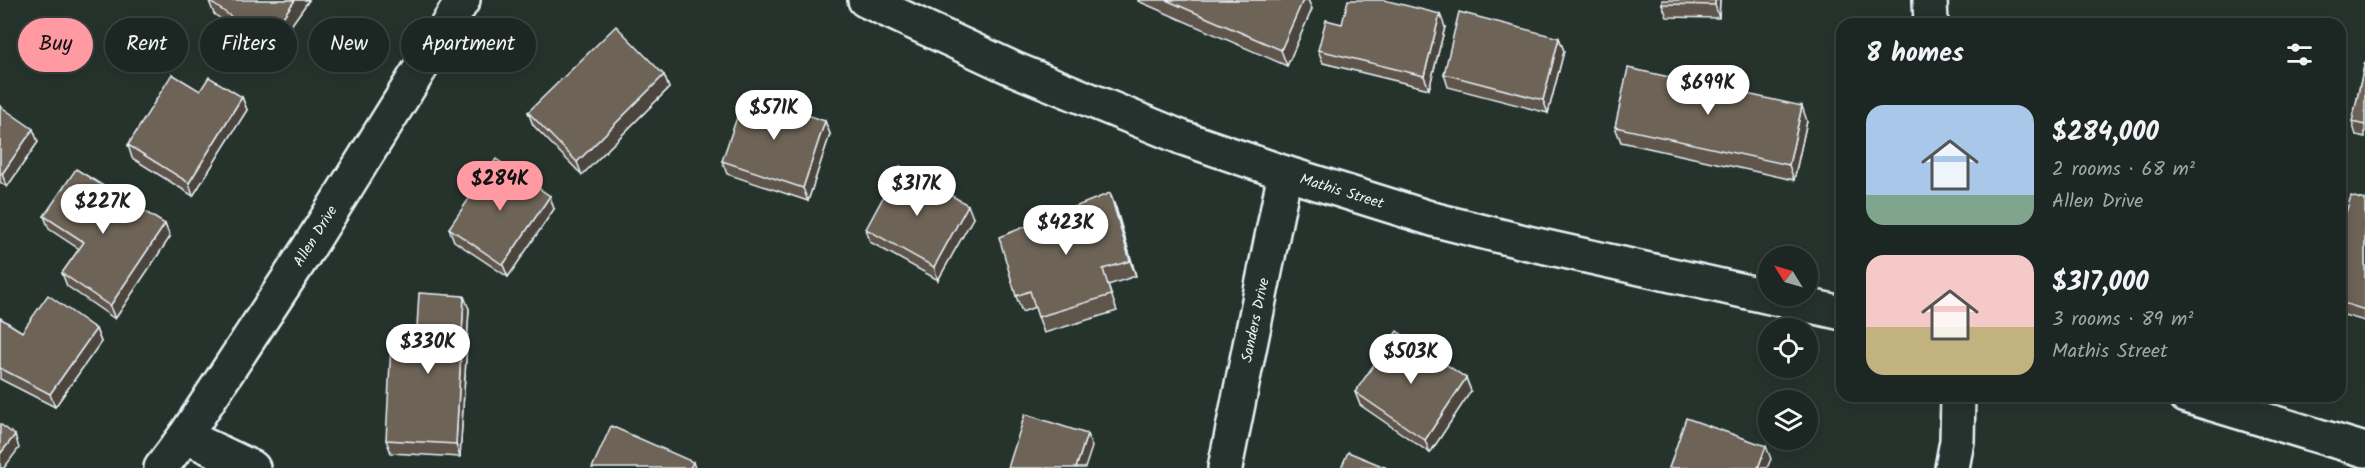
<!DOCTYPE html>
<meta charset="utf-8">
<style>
:root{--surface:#1c2622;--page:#29322f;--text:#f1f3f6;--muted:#a0a5a5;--line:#3a4340;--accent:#ff9aa2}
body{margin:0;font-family:Kalam,sans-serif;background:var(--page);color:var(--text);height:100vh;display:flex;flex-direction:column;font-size:22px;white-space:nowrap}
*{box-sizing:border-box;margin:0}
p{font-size:20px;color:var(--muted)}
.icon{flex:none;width:33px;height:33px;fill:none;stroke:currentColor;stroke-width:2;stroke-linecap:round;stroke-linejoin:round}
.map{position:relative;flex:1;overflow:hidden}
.side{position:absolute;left:1836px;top:18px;width:510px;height:384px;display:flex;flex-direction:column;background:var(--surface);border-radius:18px;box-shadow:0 3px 15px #0003,0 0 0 2px var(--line)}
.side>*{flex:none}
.top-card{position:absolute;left:18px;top:18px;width:570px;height:54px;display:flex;gap:12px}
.needle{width:39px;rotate:307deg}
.tools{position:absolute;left:1758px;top:246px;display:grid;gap:12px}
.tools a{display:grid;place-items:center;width:60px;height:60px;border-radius:50%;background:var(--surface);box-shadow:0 3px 15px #0003,0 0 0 2px var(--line);font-size:30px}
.price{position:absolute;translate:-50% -51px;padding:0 14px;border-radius:21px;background:#fff;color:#222;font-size:20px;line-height:39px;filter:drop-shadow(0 2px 3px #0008)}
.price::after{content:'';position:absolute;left:50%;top:36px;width:18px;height:14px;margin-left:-9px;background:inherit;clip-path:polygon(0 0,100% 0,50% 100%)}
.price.current{background:var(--accent);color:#111}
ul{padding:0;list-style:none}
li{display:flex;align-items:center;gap:18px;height:150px;padding:0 30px}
li span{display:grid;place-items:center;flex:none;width:168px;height:120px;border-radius:18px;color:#555}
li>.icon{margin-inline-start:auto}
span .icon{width:72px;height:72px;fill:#fffc;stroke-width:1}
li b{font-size:26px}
h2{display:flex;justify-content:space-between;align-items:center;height:72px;padding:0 30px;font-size:26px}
.pill{padding:0 21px;border-radius:27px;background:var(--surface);box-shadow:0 3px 15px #0003,0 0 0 2px var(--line);font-size:21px;line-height:54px}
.pill.current{background:var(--accent);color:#111}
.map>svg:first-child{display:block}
</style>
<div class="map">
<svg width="2365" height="468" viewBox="0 0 2365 468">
<rect width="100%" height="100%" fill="#26332d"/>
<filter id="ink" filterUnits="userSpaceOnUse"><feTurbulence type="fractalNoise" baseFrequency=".0167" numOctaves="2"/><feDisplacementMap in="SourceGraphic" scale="12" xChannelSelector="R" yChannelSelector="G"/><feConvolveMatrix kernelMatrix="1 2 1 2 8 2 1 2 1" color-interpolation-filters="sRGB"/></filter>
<g filter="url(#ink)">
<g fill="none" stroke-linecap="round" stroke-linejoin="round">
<g stroke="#e8f1f8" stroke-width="38">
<g id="street">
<polyline points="865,0 1014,69 1183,138 1285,173 1436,220 1528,243 1842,313"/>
<polyline points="1930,0 1931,24"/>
<polyline points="2186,396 2365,450"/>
<polyline points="185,436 253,468"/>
<polyline points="161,468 185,436 309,247 463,0"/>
<polyline points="1225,468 1285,173"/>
<polyline points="1952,468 1957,441 1958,396"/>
</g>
</g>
<use href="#street" stroke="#26332d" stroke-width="33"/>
</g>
<g fill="#5e554b" stroke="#e8f1f8" stroke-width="1.5">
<polygon points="309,0 271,54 214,14 209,1"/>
<polygon points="1138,0 1308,0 1312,9 1287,66 1138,1"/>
<polygon points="1720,0 1719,18 1667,17 1662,4"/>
<polygon points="1445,27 1429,89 1323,63 1318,50"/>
<polygon points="1559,38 1564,51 1548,113 1448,87 1444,74"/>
<polygon points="2365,62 2365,137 2356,135 2352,122"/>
<polygon points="664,75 669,88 582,175 533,125 528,112"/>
<polygon points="200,91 242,97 247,110 193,196 132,158 128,145"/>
<polygon points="0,106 38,142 7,187 0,182"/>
<polygon points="825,121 830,134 808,201 727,174 722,161"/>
<polygon points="1807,121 1794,180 1621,142 1615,127"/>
<polygon points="2365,200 2365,321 2340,314 2340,232"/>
<polygon points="1116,208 1136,276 1108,285 1117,311 1044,333 1035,307 1022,312 1016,296"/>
<polygon points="554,209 508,277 454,241 449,228"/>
<polygon points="44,216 165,224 170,237 115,319 67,286 62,273 79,249 49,229"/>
<polygon points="973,218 938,280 870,242 866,229"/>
<polygon points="469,309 460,457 391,453 386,440 416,344"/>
<polygon points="0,318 22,332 96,329 101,342 55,407 0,379"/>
<polygon points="1466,378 1471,391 1430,453 1360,405 1355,392"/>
</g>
<g fill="#4c453d" stroke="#e8f1f8" stroke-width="1.5">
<polygon points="295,0 309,0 271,54 266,41"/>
<polygon points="1303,0 1308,0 1312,9 1287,66 1281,50"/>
<polygon points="1715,0 1720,0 1719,18 1715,5"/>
<polygon points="1440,14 1445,27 1429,89 1424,76"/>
<polygon points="1559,38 1564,51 1548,113 1543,100"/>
<polygon points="664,75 669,88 582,175 577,162"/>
<polygon points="242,97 247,110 193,196 189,183"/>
<polygon points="1802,106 1807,121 1794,180 1789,165"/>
<polygon points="825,121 830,134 808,201 803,188"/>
<polygon points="33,129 38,142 7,187 2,174"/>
<polygon points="1110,193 1116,208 1136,276 1130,261"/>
<polygon points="550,196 554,209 508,277 503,265"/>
<polygon points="968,205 973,218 938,280 934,267"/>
<polygon points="165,224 170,237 115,319 110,306"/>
<polygon points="464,296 469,309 460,457 456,444"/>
<polygon points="96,329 101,342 55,407 50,394"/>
<polygon points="1466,378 1471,391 1430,453 1425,440"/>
<polygon points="1087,434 1092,447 1085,468 1076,468"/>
<polygon points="15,435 19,448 4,468 0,468 0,454"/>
<polygon points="1766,446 1771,459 1767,468 1758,468"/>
<polygon points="693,462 695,468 690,468"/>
</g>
<g fill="#6d6357" stroke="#e8f1f8" stroke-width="1.5">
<polygon points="210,0 295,0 266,41 209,1"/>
<polygon points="1166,0 1303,0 1281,50"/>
<polygon points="1348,0 1384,0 1440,14 1424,76 1318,50 1326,20 1342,24"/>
<polygon points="1662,0 1715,0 1715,5 1662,4"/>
<polygon points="1459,12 1559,38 1543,100 1444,74"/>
<polygon points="616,26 664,75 577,162 528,112"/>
<polygon points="2365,62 2365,125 2352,122"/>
<polygon points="1628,68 1802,106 1789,165 1615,127"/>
<polygon points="172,74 200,91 209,77 242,97 189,183 128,145"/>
<polygon points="745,94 825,121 803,188 722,161"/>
<polygon points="0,106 33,129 2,174 0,173"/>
<polygon points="496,159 550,196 503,265 449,228"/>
<polygon points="900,166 968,205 934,267 866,229"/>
<polygon points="76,169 165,224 110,306 62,273 84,242 44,216"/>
<polygon points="1110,193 1130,261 1103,269 1111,295 1038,317 1030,291 1016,296 999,237"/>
<polygon points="2351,196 2365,200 2365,310 2340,302 2340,232"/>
<polygon points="419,293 464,296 456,444 386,440 391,343 416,344"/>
<polygon points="48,295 96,329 50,394 0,368 0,318 22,332"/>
<polygon points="1397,331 1466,378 1425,440 1355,392"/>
<polygon points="1025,414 1087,434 1076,468 1008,468"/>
<polygon points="1686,418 1766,446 1758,468 1669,468"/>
<polygon points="0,424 15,435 0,454"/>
<polygon points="611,426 693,462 690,468 592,468"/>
<polygon points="1348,452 1387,468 1341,468"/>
</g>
</g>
<g text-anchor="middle" stroke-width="4.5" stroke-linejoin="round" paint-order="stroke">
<g font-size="15" fill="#e8f1f8" stroke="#26332d">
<text transform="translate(1342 191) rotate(17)" y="5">Mathis Street</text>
<text transform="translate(315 236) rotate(-58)" y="5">Allen Drive</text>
<text transform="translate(1255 320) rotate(-78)" y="5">Sanders Drive</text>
</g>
</g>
</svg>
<div class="tools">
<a><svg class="needle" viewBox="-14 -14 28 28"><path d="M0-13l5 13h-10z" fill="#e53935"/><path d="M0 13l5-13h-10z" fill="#a0a5a5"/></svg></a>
<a><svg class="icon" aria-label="locate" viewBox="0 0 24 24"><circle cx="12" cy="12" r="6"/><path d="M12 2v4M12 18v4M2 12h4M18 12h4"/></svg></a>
<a><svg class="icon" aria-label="layers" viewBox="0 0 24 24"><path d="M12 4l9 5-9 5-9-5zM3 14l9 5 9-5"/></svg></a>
</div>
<b class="price" style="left:1708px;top:116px">$699K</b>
<b class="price" style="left:774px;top:141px">$571K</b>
<b class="price current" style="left:500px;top:212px">$284K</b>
<b class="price" style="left:917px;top:217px">$317K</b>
<b class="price" style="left:103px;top:235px">$227K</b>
<b class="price" style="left:1066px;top:256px">$423K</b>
<b class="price" style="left:428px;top:375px">$330K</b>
<b class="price" style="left:1411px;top:385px">$503K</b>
<div class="top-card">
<a class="pill current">Buy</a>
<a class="pill">Rent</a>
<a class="pill">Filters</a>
<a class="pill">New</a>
<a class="pill">Apartment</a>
</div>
<section class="side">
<h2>8 homes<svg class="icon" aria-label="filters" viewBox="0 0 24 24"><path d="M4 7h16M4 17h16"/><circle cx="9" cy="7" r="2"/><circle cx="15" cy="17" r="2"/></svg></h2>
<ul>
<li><span style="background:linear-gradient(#a9c7e8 75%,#7fa58c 0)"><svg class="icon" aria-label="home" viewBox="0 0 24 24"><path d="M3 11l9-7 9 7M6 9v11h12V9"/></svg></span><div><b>$284,000</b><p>2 rooms · 68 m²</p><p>Allen Drive</p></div></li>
<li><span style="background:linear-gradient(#f6c9c9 60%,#c2b280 0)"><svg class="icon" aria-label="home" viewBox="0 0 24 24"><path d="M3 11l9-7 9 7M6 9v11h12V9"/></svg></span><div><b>$317,000</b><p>3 rooms · 89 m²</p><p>Mathis Street</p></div></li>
</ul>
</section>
</div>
